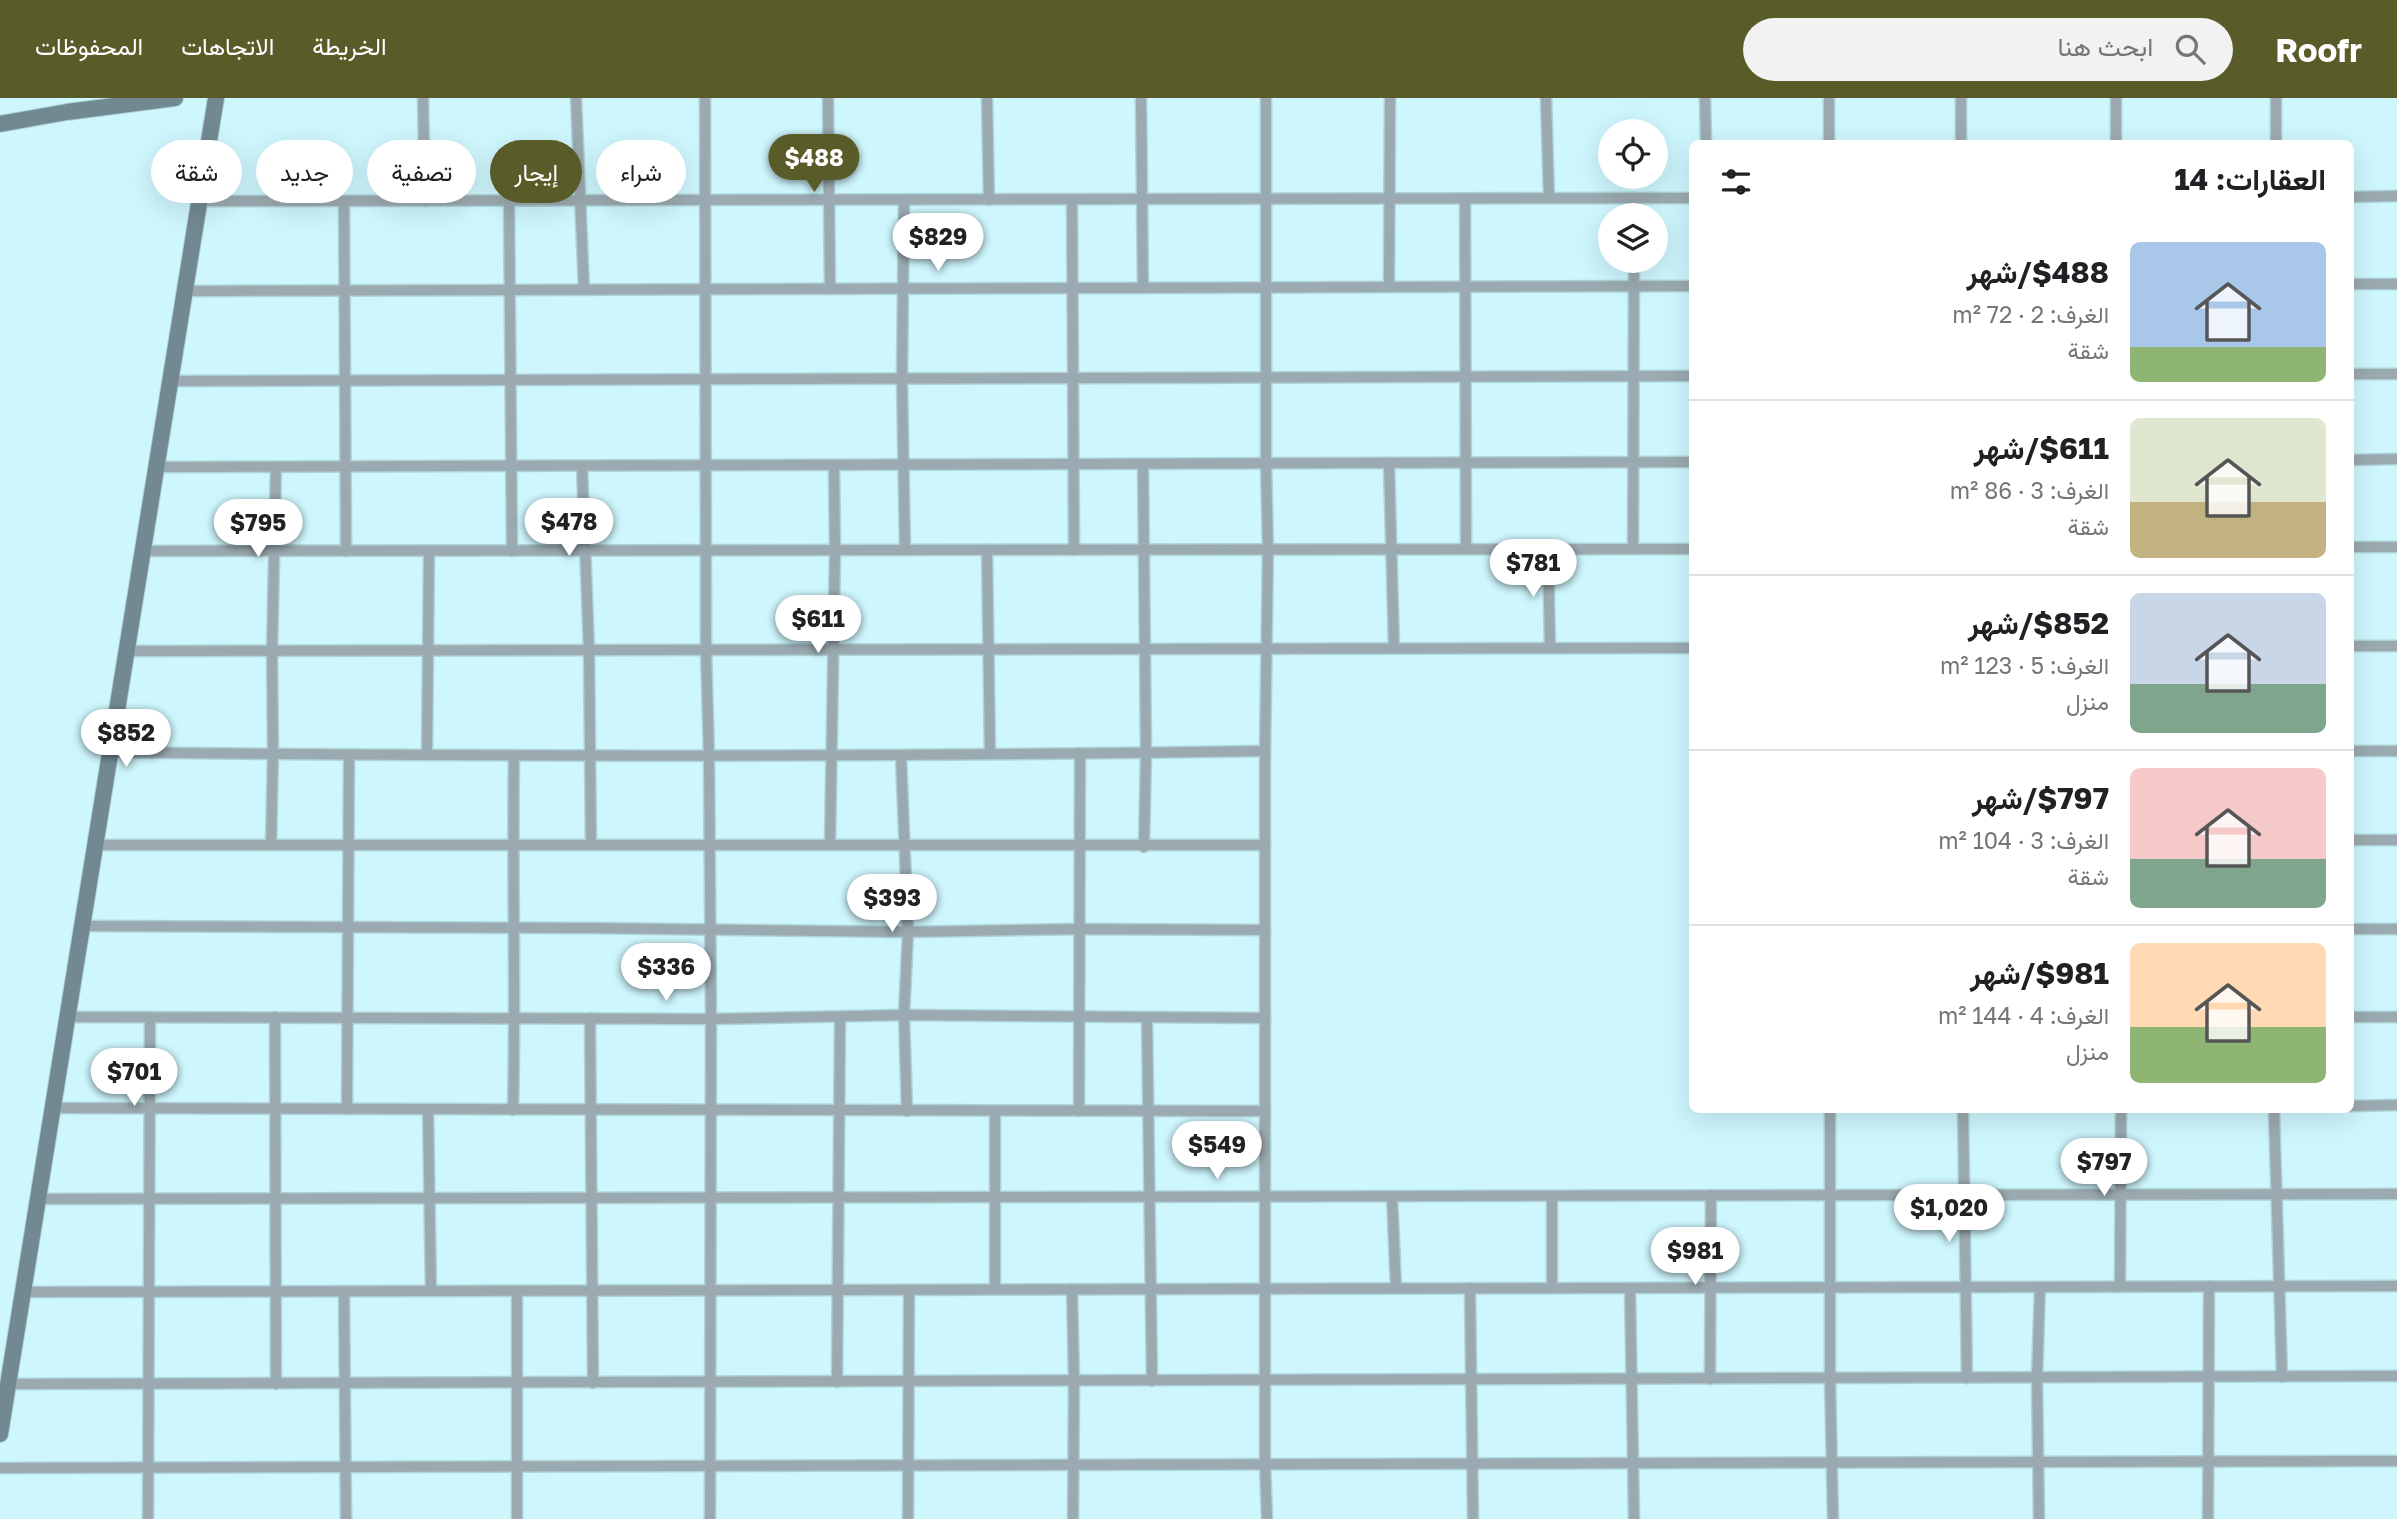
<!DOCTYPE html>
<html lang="ar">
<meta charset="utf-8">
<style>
:root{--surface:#fff;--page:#f2f2f2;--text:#202124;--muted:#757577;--line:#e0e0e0;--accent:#595b29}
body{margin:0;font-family:"Golos Text",Vazirmatn,sans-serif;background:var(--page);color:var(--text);direction:rtl;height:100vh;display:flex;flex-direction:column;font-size:26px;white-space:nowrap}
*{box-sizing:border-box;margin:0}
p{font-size:23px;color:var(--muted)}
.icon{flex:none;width:38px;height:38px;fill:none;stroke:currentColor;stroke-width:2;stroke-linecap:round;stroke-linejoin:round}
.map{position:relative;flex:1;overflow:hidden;direction:ltr}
.drawer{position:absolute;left:1689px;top:42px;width:665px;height:973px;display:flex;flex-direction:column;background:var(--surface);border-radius:10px;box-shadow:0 7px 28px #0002;direction:rtl}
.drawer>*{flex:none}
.banner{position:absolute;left:21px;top:42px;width:665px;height:63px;direction:rtl;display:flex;gap:14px}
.buttons{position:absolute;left:1598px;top:21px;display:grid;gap:14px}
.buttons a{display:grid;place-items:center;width:70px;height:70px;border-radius:50%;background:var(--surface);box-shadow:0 7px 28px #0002;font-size:35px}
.price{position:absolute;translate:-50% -60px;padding:0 16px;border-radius:24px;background:#fff;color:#222;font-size:23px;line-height:46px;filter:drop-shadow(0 2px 4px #0008)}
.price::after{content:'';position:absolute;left:50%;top:42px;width:21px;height:16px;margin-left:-10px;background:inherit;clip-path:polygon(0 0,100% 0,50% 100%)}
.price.on{background:var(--accent);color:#fff}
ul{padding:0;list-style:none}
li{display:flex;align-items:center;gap:21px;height:175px;padding:0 28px}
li+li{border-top:2px solid var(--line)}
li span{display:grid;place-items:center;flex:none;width:196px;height:140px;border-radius:10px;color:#555}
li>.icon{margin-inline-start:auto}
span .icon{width:84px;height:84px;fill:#fffc;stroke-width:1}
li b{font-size:30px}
h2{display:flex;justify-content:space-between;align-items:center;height:84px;padding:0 28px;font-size:30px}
.pill{padding:0 24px;border-radius:32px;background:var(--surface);box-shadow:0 7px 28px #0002;font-size:24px;line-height:63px}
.pill.on{background:var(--accent);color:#fff}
header{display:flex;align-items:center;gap:42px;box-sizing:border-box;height:98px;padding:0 35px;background:var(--accent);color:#fff}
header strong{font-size:33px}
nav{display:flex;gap:38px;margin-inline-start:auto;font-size:24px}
.search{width:490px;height:63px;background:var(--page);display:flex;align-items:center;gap:18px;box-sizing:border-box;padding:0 24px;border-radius:38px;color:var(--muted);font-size:26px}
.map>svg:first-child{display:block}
</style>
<header>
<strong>Roofr</strong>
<div class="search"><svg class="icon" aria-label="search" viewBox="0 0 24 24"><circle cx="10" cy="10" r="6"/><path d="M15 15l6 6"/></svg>ابحث هنا</div>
<nav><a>الخريطة</a><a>الاتجاهات</a><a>المحفوظات</a></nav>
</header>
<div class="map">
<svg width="2397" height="1421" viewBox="0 0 2397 1421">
<rect width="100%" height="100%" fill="#cef6fd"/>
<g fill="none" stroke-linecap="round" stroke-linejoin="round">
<g stroke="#aed2d8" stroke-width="13">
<g id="street">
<polyline points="423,0 425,103"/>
<polyline points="576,0 584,192"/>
<polyline points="705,0 706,552 709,657 711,921 710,1421"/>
<polyline points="828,0 830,191"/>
<polyline points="987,0 989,102"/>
<polyline points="1141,0 1143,190"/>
<polyline points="1266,0 1266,365 1268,451 1265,653 1265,1366 1267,1421"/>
<polyline points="1546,0 1549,100"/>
<polyline points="1705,0 1706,46"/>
<polyline points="1829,0 1829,46"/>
<polyline points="1961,0 1961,46"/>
<polyline points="2116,0 2116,46"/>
<polyline points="2276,0 2276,46"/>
<polyline points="2350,99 2397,98"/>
<polyline points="1634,100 1634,117"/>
<polyline points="1465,101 1466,451"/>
<polyline points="904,102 902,281 905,452"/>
<polyline points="1072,102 1074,452"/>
<polyline points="199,103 1692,100"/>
<polyline points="344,103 346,453"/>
<polyline points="509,103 512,453"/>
<polyline points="2350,186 2397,186"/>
<polyline points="1389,189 1390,0"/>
<polyline points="184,193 1692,188"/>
<polyline points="2350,276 2397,276"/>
<polyline points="170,283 1692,278"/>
<polyline points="2350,362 2397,361"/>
<polyline points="1389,365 1394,550"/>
<polyline points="1143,366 1146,655 1144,749"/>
<polyline points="582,368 589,552 591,747"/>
<polyline points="156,369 1692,364"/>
<polyline points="2350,449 2397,449"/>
<polyline points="1548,451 1550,550"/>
<polyline points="1633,451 1634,163"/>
<polyline points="987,452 990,656"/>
<polyline points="142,453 1692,451"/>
<polyline points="2350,548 2397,548"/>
<polyline points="126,553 1692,550"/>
<polyline points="2350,653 2397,653"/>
<path d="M110,654C495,659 880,659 1265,653"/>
<polyline points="427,657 429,453"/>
<polyline points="901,658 908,834 904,917 907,1013"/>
<polyline points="2350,742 2397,742"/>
<polyline points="95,747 1265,747"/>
<polyline points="271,747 273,656 272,553 276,369"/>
<polyline points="830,747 835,452 834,367"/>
<polyline points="82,828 589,830 908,834 1079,831 1265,832"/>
<polyline points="2350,831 2397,831"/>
<polyline points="67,919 711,921 904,917 1265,920"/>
<polyline points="275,919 276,1286"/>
<polyline points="2350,919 2397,919"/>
<polyline points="590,920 593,1285"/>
<polyline points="1147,920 1152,1283"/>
<polyline points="2350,1008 2397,1007"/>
<polyline points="53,1010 1265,1013"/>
<polyline points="347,1011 349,657"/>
<polyline points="428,1011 431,1193"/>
<path d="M513,1012C516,894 512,776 514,658"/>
<polyline points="1830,1012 1830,1280 1833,1421"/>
<polyline points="1963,1012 1967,1280"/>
<polyline points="2274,1012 2282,1279"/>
<polyline points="995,1013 995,1191"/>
<polyline points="1079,1013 1080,655"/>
<polyline points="1392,1098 1396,1190"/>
<polyline points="1552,1098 1552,1190"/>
<polyline points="38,1101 2397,1096"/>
<polyline points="2120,1189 2121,1012"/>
<polyline points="1470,1190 1473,1421"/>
<polyline points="1630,1190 1634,1421"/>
<polyline points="1072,1191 1074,1283 1073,1421"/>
<polyline points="344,1193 346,1421"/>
<polyline points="23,1194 2397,1188"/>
<polyline points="1710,1281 1711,1097"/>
<polyline points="837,1284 840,920"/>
<polyline points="8,1286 2397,1278"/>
<polyline points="0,1370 2397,1363"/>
<polyline points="148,1421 150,919"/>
<polyline points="517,1421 517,1193"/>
<polyline points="908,1421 909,1192"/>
<polyline points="2039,1421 2037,1280 2040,1189"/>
<polyline points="2208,1421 2209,1188"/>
</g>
</g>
<g stroke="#aed2d8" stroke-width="18">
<g id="secondary">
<polyline points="0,26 67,14 175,0"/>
<polyline points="0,1336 216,0"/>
</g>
</g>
<use href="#street" stroke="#9baab0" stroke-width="10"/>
<use href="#secondary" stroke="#738992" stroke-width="16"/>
</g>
</svg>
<div class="buttons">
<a><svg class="icon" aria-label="locate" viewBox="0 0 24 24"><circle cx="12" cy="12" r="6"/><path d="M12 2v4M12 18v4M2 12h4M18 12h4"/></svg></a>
<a><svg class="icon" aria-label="layers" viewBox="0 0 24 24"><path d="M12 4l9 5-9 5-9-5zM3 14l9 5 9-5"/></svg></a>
</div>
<b class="price on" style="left:814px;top:96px">$488</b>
<b class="price" style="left:938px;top:175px">$829</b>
<b class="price" style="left:569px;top:460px">$478</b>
<b class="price" style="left:258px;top:461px">$795</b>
<b class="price" style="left:1533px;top:501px">$781</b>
<b class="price" style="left:818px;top:557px">$611</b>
<b class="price" style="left:126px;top:671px">$852</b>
<b class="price" style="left:892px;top:836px">$393</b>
<b class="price" style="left:666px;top:905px">$336</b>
<b class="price" style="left:134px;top:1010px">$701</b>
<b class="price" style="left:1217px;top:1083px">$549</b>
<b class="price" style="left:2104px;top:1100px">$797</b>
<b class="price" style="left:1949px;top:1146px">$1,020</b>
<b class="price" style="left:1695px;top:1189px">$981</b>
<div class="banner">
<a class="pill">شراء</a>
<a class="pill on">إيجار</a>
<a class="pill">تصفية</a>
<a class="pill">جديد</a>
<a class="pill">شقة</a>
</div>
<section class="drawer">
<h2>العقارات: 14<svg class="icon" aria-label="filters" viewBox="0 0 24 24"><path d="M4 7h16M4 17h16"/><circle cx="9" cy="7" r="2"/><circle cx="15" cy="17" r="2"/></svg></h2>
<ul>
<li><span style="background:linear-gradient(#a9c7e8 75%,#8fb573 0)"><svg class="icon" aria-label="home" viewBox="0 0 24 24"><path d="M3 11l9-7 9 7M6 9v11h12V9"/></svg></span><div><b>$488/شهر</b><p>الغرف: 2 · 72 m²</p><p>شقة</p></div></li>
<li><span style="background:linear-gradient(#dfe7d0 60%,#c2b280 0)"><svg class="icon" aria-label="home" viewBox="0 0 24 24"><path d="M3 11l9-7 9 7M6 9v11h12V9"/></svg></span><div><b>$611/شهر</b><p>الغرف: 3 · 86 m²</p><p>شقة</p></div></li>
<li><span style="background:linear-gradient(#c9d6e8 65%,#7fa58c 0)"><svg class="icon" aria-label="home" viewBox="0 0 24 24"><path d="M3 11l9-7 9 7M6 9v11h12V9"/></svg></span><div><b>$852/شهر</b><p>الغرف: 5 · 123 m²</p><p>منزل</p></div></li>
<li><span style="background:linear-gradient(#f6c9c9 65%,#7fa58c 0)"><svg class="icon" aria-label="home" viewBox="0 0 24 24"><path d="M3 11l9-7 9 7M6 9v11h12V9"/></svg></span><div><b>$797/شهر</b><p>الغرف: 3 · 104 m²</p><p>شقة</p></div></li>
<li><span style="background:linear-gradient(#ffd9b3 60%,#8fb573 0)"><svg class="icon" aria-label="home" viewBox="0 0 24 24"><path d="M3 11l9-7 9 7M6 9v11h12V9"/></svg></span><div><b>$981/شهر</b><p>الغرف: 4 · 144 m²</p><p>منزل</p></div></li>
</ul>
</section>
</div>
